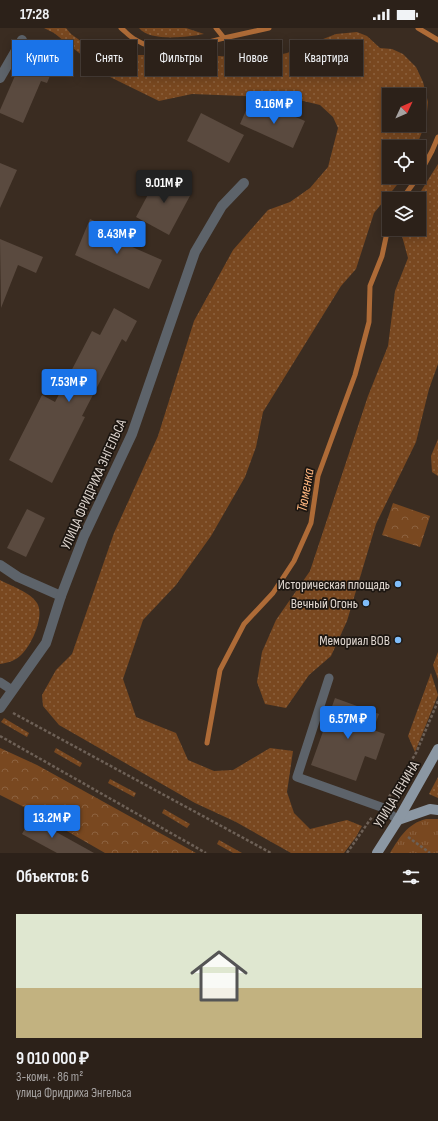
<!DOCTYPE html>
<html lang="ru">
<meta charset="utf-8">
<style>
:root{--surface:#2c2119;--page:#342922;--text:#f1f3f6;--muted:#a6a3a2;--line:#483e38;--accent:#1a73e8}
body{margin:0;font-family:"Sofia Sans Condensed",sans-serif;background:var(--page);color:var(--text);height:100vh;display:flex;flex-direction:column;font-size:15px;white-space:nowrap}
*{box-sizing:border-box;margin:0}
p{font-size:13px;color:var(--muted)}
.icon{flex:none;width:22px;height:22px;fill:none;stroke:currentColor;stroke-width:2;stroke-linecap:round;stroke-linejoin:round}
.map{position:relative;height:825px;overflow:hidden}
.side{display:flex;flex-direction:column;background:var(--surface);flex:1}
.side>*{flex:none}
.banner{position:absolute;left:12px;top:12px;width:414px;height:36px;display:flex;gap:8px}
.needle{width:26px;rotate:46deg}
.buttons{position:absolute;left:382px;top:60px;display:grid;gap:8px}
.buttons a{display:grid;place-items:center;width:44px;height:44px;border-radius:0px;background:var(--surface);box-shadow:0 2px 10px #0003,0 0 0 1px var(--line);font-size:20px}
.price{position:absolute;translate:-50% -34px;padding:0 9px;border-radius:4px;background:var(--accent);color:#fff;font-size:13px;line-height:26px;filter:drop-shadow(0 1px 2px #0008)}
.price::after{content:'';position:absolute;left:50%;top:24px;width:12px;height:9px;margin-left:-6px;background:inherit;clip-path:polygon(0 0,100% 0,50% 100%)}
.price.active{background:#222;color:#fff}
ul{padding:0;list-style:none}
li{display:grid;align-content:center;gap:8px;height:212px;padding:0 16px}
li span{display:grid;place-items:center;height:124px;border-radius:0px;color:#555}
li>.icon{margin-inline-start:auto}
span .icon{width:72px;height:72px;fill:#fffc;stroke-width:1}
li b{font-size:17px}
h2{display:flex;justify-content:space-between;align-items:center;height:48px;padding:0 16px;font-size:17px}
.pill{padding:0 14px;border-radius:0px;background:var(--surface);box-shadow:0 2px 10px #0003,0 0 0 1px var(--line);font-size:14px;line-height:36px}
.pill.active{background:var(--accent);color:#fff}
.status{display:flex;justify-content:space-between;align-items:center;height:28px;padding:0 20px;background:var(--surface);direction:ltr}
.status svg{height:11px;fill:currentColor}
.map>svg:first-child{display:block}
</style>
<div class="status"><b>17:28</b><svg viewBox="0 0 49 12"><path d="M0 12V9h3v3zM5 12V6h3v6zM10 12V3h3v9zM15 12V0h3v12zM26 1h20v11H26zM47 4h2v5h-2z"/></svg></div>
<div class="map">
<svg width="438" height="825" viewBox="0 0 438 825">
<defs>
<pattern id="grass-dots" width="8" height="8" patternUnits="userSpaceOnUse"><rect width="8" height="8" fill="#794820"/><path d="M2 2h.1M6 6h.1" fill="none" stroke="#8c623f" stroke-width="1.8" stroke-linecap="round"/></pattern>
<pattern id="forest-crowns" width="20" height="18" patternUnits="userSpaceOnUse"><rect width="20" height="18" fill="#794820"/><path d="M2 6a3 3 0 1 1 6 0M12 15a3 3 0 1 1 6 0" fill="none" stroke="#8c623f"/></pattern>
<pattern id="park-tufts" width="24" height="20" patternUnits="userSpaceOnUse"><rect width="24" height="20" fill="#794820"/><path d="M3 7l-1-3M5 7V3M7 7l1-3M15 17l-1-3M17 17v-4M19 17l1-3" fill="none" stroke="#8c623f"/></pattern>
</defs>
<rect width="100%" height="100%" fill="#3a2c21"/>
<g fill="url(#grass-dots)" fill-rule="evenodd">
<path d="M44,0H66L71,6L96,24L117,27H206L260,31L287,25L336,6L357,4L367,8L380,20L392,21L403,26L416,39L423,54L428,74L426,94L416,119H389V149H402L401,152L374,185L356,241L341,258L263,384L256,419L245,449L211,508L176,557L143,592L123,651L136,689L176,705L188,732L214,743L233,742L270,720L293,723L287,764L294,785L310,801L347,792L362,798L356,809L344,825H291L236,794L195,775L59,697L43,678L42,667L56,642L72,626L114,505L158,408L194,293L233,222L268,182L290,174L310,160L328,139L338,100L333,89L320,77L291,70L192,66L159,73L108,48L54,5ZM389,67H419V97H389Z"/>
<path d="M139,0H186L204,6C188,9 150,14 139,0Z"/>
<polygon points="438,136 438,336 429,361 416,414 376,496 347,593 331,628 309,647 286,680 265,676 257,654 262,624 276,592 310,543 368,368 388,318 395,263 408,230 402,208 404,201 419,201 419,171 416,171"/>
<polygon points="438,411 438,448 432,444 431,428"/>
<path d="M0,552C11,558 30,564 37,575C45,588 32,616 22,626C17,632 8,635 0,636Z"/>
<polygon points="438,624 438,651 433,637"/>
<polygon points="431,645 438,667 415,724 408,708"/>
<polygon points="4,690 29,705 27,709 1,694"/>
<polygon points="56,720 82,735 80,739 54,724"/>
<polygon points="438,749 438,770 429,766"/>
<polygon points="110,751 136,765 134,769 108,755"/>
<polygon points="164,781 190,796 187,800 162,785"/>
<polygon points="219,812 242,825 233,825 217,816"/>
</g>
<g fill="url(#forest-crowns)">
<polygon points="393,475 430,488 420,519 382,507"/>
<polygon points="0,720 37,737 196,825 105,825 32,783 0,767"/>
</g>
<path fill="url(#park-tufts)" d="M426,791H438V825H390C400,809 407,796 426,791Z"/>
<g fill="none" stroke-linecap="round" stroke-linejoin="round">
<g stroke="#ae6b37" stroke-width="5">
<path d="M121,0C126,4 130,9 136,12C161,28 197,17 224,10"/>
<polyline points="216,0 224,10 269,0"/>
<polyline points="418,0 438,12"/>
<polyline points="419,147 432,123 438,109"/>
<polyline points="402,171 418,149"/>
<polyline points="207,715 220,642 244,596 273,565 294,533 311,495 318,448 355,347 369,294 370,258 382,228 389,195"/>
</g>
</g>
<g fill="#5a4a3f">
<polygon points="28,18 57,31 47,55 41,53 23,95 0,85 0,82"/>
<polygon points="248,78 273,89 277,81 305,93 293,120 240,96"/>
<polygon points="201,85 244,107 229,135 187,113"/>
<polygon points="0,135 17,142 0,180"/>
<polygon points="159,146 192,164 169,207 136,189"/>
<polygon points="90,191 117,203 114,211 162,232 149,261 75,227"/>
<polygon points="0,211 43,229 36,245 18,237 1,280"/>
<polygon points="114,280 137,293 126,314 122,311 82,388 85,389 52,455 9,432 42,367 55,374 92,303 100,307"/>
<polygon points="27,481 45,490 26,529 7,520"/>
<polygon points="335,670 379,686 373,702 385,706 376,732 365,728 356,753 311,737"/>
<polygon points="31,790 94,825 57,825 22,806"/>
</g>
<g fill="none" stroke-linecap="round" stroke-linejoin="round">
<g stroke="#6d6056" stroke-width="2.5" stroke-dasharray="3 2" stroke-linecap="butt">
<polyline points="13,685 271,825"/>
<polyline points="0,708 206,825"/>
<polyline points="389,769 416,725 438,673"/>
<polyline points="408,809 430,825"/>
<polyline points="347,825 372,789"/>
</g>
<g stroke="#5d636a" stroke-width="9">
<polyline points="329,650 297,749 381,779 398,792"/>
<polyline points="0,654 12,662"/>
</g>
<g stroke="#5d636a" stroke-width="10">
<polyline points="0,50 22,12"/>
<polyline points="0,537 18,549 61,568"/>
<polyline points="0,680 46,615 61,568 84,508 132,406 195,224 222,178 244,155"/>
</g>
<g stroke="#8b97a3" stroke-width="10">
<polyline points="398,792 430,781 438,782"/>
<polyline points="377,825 398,792 438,721"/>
</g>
</g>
<g fill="#7fbdfa" stroke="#1c1611" stroke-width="1.5">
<circle cx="398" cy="556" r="4"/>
<circle cx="366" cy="575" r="4"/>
<circle cx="398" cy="612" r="4"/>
</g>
<g text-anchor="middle" stroke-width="3.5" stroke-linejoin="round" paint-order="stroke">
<g font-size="14" fill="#e0d7d0" stroke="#1c1611">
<text transform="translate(93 456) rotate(-66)" y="5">УЛИЦА ФРИДРИХА ЭНГЕЛЬСА</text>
<text transform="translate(396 766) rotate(-59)" y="5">УЛИЦА ЛЕНИНА</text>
</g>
<g font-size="14" fill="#e0d7d0" stroke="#1c1611" text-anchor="end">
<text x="390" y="561">Историческая площадь</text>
<text x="358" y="580">Вечный Огонь</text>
<text x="390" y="617">Мемориал ВОВ</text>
</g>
<g font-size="15" font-style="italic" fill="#feb57e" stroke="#1c1611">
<text transform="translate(305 462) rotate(-80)" y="5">Тюменка</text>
</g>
</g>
</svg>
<div class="buttons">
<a><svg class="needle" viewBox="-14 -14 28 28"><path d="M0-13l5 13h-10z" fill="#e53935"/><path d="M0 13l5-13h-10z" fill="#a6a3a2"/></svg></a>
<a><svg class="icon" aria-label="locate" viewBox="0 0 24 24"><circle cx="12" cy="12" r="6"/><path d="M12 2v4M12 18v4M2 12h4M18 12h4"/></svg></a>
<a><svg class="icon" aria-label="layers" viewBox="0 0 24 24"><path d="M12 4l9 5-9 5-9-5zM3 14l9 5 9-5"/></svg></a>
</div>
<b class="price" style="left:274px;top:97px">9.16M ₽</b>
<b class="price active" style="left:164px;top:176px">9.01M ₽</b>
<b class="price" style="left:117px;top:227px">8.43M ₽</b>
<b class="price" style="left:69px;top:375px">7.53M ₽</b>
<b class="price" style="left:348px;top:712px">6.57M ₽</b>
<b class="price" style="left:52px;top:811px">13.2M ₽</b>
<div class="banner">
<a class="pill active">Купить</a>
<a class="pill">Снять</a>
<a class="pill">Фильтры</a>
<a class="pill">Новое</a>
<a class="pill">Квартира</a>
</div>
</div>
<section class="side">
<h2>Объектов: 6<svg class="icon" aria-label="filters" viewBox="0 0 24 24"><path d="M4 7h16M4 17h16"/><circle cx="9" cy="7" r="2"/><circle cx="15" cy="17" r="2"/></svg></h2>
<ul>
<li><span style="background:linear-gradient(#dfe7d0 60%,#c2b280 0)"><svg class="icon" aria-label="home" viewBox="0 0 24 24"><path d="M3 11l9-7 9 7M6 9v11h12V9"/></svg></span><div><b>9 010 000 ₽</b><p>3-комн. · 86 m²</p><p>улица Фридриха Энгельса</p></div></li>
</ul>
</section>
